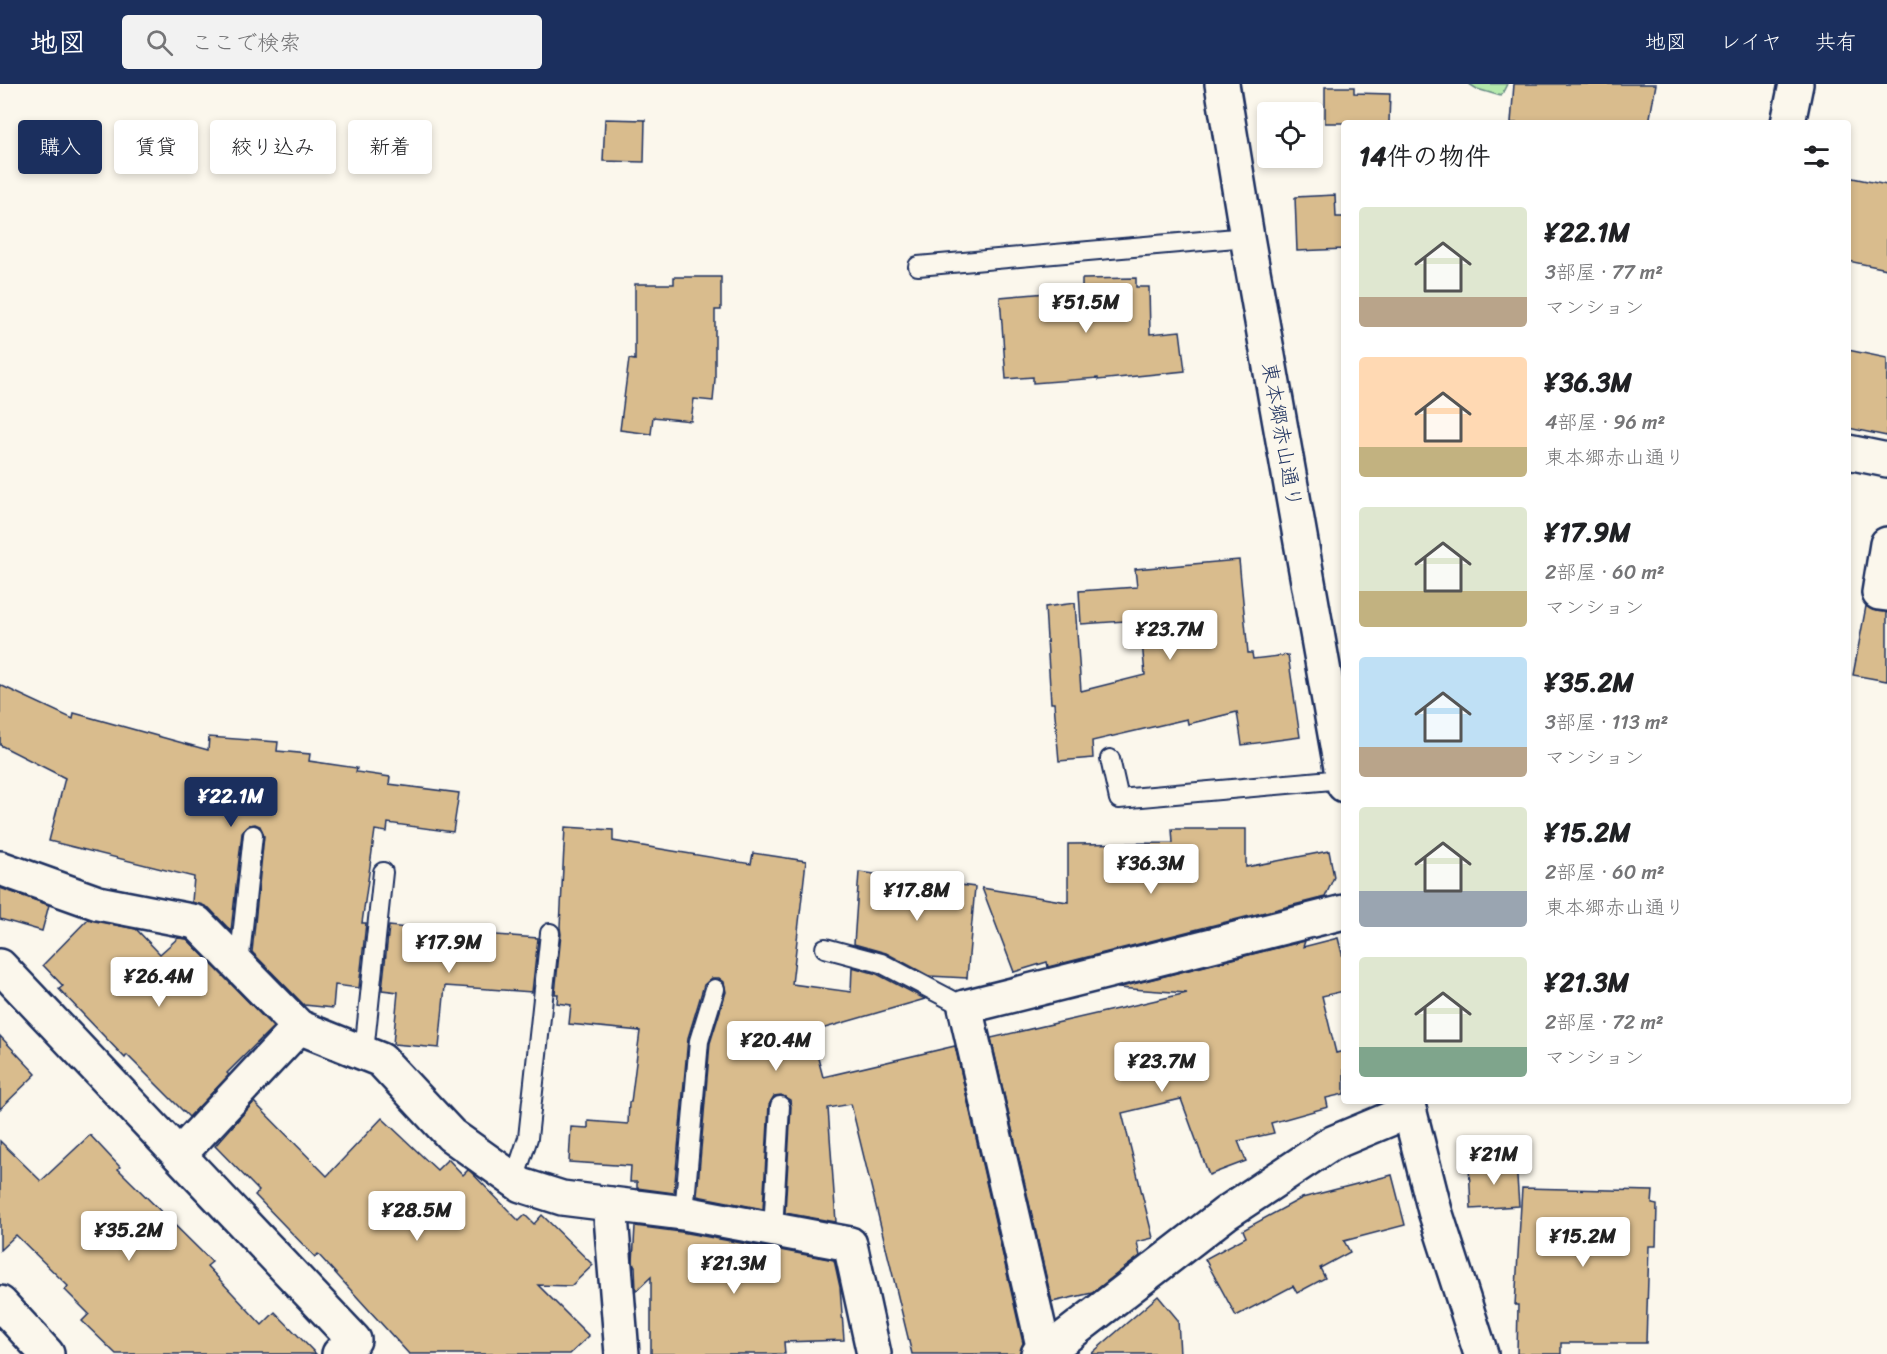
<!DOCTYPE html>
<html lang="ja">
<meta charset="utf-8">
<style>
:root{--surface:#fff;--page:#f2f2f2;--text:#202124;--muted:#757577;--accent:#1b2f5e}
body{margin:0;font-family:Sriracha,"Klee One",sans-serif;background:var(--page);color:var(--text);height:100vh;display:flex;flex-direction:column;font-size:22px;white-space:nowrap}
*{box-sizing:border-box;margin:0}
p{font-size:20px;color:var(--muted)}
.icon{flex:none;width:33px;height:33px;fill:none;stroke:currentColor;stroke-width:2;stroke-linecap:round;stroke-linejoin:round}
.map{position:relative;flex:1;overflow:hidden}
.sheet{position:absolute;left:1341px;top:36px;width:510px;height:984px;display:flex;flex-direction:column;background:var(--surface);border-radius:6px;box-shadow:0 3px 9px #0003}
.sheet>*{flex:none}
.hud{position:absolute;left:18px;top:36px;width:570px;height:54px;display:flex;gap:12px}
.controls{position:absolute;left:1257px;top:18px;display:grid;gap:12px}
.controls a{display:grid;place-items:center;width:66px;height:66px;border-radius:6px;background:var(--surface);box-shadow:0 3px 9px #0003;font-size:30px}
.price{position:absolute;translate:-50% -51px;padding:0 14px;border-radius:6px;background:#fff;color:#222;font-size:20px;line-height:39px;filter:drop-shadow(0 2px 3px #0008)}
.price::after{content:'';position:absolute;left:50%;top:36px;width:18px;height:14px;margin-left:-9px;background:inherit;clip-path:polygon(0 0,100% 0,50% 100%)}
.price.on{background:var(--accent);color:#fff}
ul{padding:0;list-style:none}
li{display:flex;align-items:center;gap:18px;height:150px;padding:0 18px}
li span{display:grid;place-items:center;flex:none;width:168px;height:120px;border-radius:6px;color:#555}
li>.icon{margin-inline-start:auto}
span .icon{width:72px;height:72px;fill:#fffc;stroke-width:1}
li b{font-size:26px}
h2{display:flex;justify-content:space-between;align-items:center;height:72px;padding:0 18px;font-size:26px}
.tag{padding:0 21px;border-radius:6px;background:var(--surface);box-shadow:0 3px 9px #0003;font-size:21px;line-height:54px}
.tag.on{background:var(--accent);color:#fff}
header{display:flex;align-items:center;gap:36px;box-sizing:border-box;height:84px;padding:0 30px;background:var(--accent);color:#fff}
header strong{font-size:28px}
nav{display:flex;gap:33px;margin-inline-start:auto;font-size:21px}
.search{width:420px;height:54px;background:var(--page);display:flex;align-items:center;gap:15px;box-sizing:border-box;padding:0 21px;border-radius:6px;color:var(--muted);font-size:22px}
.map>svg:first-child{display:block}
</style>
<header>
<strong>地図</strong>
<div class="search"><svg class="icon" aria-label="search" viewBox="0 0 24 24"><circle cx="10" cy="10" r="6"/><path d="M15 15l6 6"/></svg>ここで検索</div>
<nav><a>地図</a><a>レイヤ</a><a>共有</a></nav>
</header>
<div class="map">
<svg width="1887" height="1270" viewBox="0 0 1887 1270">
<rect width="100%" height="100%" fill="#fbf7ec"/>
<filter id="ink" filterUnits="userSpaceOnUse"><feTurbulence type="fractalNoise" baseFrequency=".0167" numOctaves="2"/><feDisplacementMap in="SourceGraphic" scale="12" xChannelSelector="R" yChannelSelector="G"/><feConvolveMatrix kernelMatrix="1 2 1 2 8 2 1 2 1" color-interpolation-filters="sRGB"/></filter>
<g filter="url(#ink)">
<polygon fill="#b5eaac" stroke="#688c85" stroke-width="1.5" points="1469,0 1507,0 1501,12 1477,5"/>
<g fill="#d9bc8d" stroke="#1b2f5e" stroke-width="1.5">
<polygon points="1514,0 1656,0 1649,39 1511,39"/>
<polygon points="1325,3 1354,3 1354,9 1390,10 1389,39 1325,39"/>
<polygon points="605,35 645,36 644,78 603,77"/>
<polygon points="1848,93 1887,101 1887,185 1848,177"/>
<polygon points="1335,111 1336,133 1344,133 1344,165 1297,167 1295,113"/>
<polygon points="674,193 721,193 721,226 715,226 715,295 713,317 694,315 691,337 653,333 651,350 620,346 629,275 635,276 635,200 674,200"/>
<polygon points="1136,194 1136,203 1149,203 1150,250 1180,247 1185,287 1098,296 1098,294 1033,299 1033,293 1006,295 1000,213 1082,206 1082,195"/>
<polygon points="1848,266 1887,274 1887,352 1848,344"/>
<polygon points="1239,476 1248,569 1252,569 1253,575 1288,571 1300,653 1242,661 1237,628 1188,640 1187,635 1092,657 1093,674 1059,677 1054,619 1051,619 1045,523 1075,519 1081,607 1145,591 1140,536 1081,540 1079,507 1137,503 1135,485"/>
<polygon points="1866,522 1876,527 1887,528 1887,597 1853,591"/>
<polygon points="0,601 73,635 74,629 208,666 209,653 278,658 277,667 310,670 309,677 357,684 356,688 390,693 389,700 459,709 453,748 388,739 387,748 375,746 362,839 366,839 359,904 335,901 333,924 304,921 252,868 264,752 260,742 255,740 249,741 242,749 231,847 209,824 192,818 194,793 49,757 65,694 0,661"/>
<polygon points="565,743 613,746 613,757 751,780 753,769 806,777 792,900 851,908 852,883 877,890 925,915 811,948 823,993 955,962 1023,1259 1019,1270 912,1270 851,1020 828,1024 836,1138 785,1129 791,1023 790,1016 781,1011 774,1012 769,1021 763,1125 697,1112 710,959 726,908 724,898 719,894 712,894 704,901 688,954 674,1109 637,1104 637,1098 630,1098 631,1082 569,1078 571,1043 588,1044 588,1037 628,1040 629,1018 631,1018 640,947 569,940 571,921 557,919 558,910 555,910 561,850 560,843"/>
<polygon points="1172,745 1246,745 1246,783 1329,767 1334,793 1325,813 1048,883 1047,878 1014,888 982,804 1068,818 1068,760 1173,759"/>
<polygon points="859,788 975,803 967,894 929,892 886,869 854,860"/>
<polygon points="0,804 49,821 42,847 0,835"/>
<polygon points="88,835 136,845 160,870 178,854 187,855 273,943 227,989 229,991 189,1033 127,971 125,974 59,905 63,902 43,881"/>
<polygon points="389,842 468,851 468,849 538,854 532,908 445,902 439,964 393,960 398,908 382,906"/>
<polygon points="1338,854 1344,877 1344,907 1322,912 1336,969 1344,967 1344,1010 1326,1014 1328,1023 1271,1039 1274,1049 1238,1057 1246,1077 1209,1091 1181,1015 1122,1029 1153,1154 1137,1158 1140,1172 1092,1209 1052,1218 991,954 1187,909 1117,904 1305,857 1303,863"/>
<polygon points="0,952 36,990 0,1025"/>
<polygon points="254,1018 327,1092 382,1034 437,1086 448,1075 463,1091 468,1086 471,1088 519,1137 525,1131 534,1140 542,1131 593,1181 571,1202 538,1201 589,1252 570,1270 409,1270 318,1170 315,1173 255,1111 259,1107 215,1062"/>
<polygon points="90,1051 120,1083 118,1085 212,1178 207,1182 262,1241 275,1228 316,1270 116,1270 82,1237 89,1230 65,1206 68,1202 16,1151 0,1166 0,1057 41,1097"/>
<polygon points="1516,1079 1519,1122 1471,1125 1469,1081"/>
<polygon points="1392,1091 1405,1141 1344,1157 1350,1168 1320,1184 1325,1194 1297,1209 1293,1202 1236,1232 1205,1175 1246,1153 1243,1146 1302,1114"/>
<polygon points="1522,1104 1653,1107 1652,1120 1657,1121 1656,1162 1649,1162 1646,1259 1561,1259 1561,1270 1517,1270 1518,1221 1515,1221"/>
<polygon points="635,1142 681,1148 834,1176 840,1203 844,1256 784,1258 785,1270 651,1270 651,1193 636,1207 635,1182 634,1182 633,1178"/>
<polygon points="1158,1212 1178,1236 1180,1270 1091,1270"/>
</g>
<g fill="none" stroke-linecap="round" stroke-linejoin="round">
<g stroke="#1b2f5e" stroke-width="22">
<g id="lane">
<polyline points="918,182 1247,153"/>
<polyline points="1110,675 1119,715 1343,695"/>
<polyline points="825,864 881,879 965,923"/>
<polyline points="239,881 253,751"/>
<polyline points="364,968 383,788"/>
<polyline points="514,1096 528,1054 550,849"/>
<polyline points="684,1129 699,957 715,905"/>
<polyline points="773,1146 780,1022"/>
</g>
</g>
<g stroke="#1b2f5e" stroke-width="38">
<g id="street">
<polyline points="1788,39 1796,0"/>
<polyline points="1848,368 1887,376"/>
<polyline points="1887,460 1879,509 1887,510"/>
<polyline points="0,784 98,819 196,838 299,943 381,976 451,1051 521,1101 562,1114 684,1129 850,1160 874,1270"/>
<polyline points="0,882 354,1256 339,1270"/>
<polyline points="179,1071 299,943"/>
<polyline points="610,1120 622,1270"/>
<polyline points="0,1219 47,1270"/>
<polyline points="1044,1266 965,923 1344,828"/>
<polyline points="1038,1270 1063,1255 1226,1129 1330,1060 1409,1027"/>
</g>
</g>
<g stroke="#1b2f5e" stroke-width="38">
<g id="secondary">
<polyline points="1222,0 1247,153 1344,701"/>
<polyline points="1407,1017 1435,1127 1481,1270"/>
</g>
</g>
<use href="#lane" stroke="#fbf7ec" stroke-width="18"/>
<use href="#street" stroke="#fbf7ec" stroke-width="33"/>
<use href="#secondary" stroke="#fbf7ec" stroke-width="33"/>
</g>
</g>
<g text-anchor="middle" stroke-width="5" stroke-linejoin="round" paint-order="stroke">
<g font-size="21" fill="#1b2f5e" stroke="#fbf7ec">
<text transform="translate(1282 351) rotate(80)" y="7">東本郷赤山通り</text>
</g>
</g>
</svg>
<div class="controls">
<a><svg class="icon" aria-label="locate" viewBox="0 0 24 24"><circle cx="12" cy="12" r="6"/><path d="M12 2v4M12 18v4M2 12h4M18 12h4"/></svg></a>
</div>
<b class="price" style="left:1086px;top:250px">¥51.5M</b>
<b class="price" style="left:1170px;top:577px">¥23.7M</b>
<b class="price on" style="left:231px;top:744px">¥22.1M</b>
<b class="price" style="left:1151px;top:811px">¥36.3M</b>
<b class="price" style="left:917px;top:838px">¥17.8M</b>
<b class="price" style="left:449px;top:890px">¥17.9M</b>
<b class="price" style="left:159px;top:924px">¥26.4M</b>
<b class="price" style="left:776px;top:988px">¥20.4M</b>
<b class="price" style="left:1162px;top:1009px">¥23.7M</b>
<b class="price" style="left:1494px;top:1102px">¥21M</b>
<b class="price" style="left:417px;top:1158px">¥28.5M</b>
<b class="price" style="left:129px;top:1178px">¥35.2M</b>
<b class="price" style="left:1583px;top:1184px">¥15.2M</b>
<b class="price" style="left:734px;top:1211px">¥21.3M</b>
<div class="hud">
<a class="tag on">購入</a>
<a class="tag">賃貸</a>
<a class="tag">絞り込み</a>
<a class="tag">新着</a>
</div>
<section class="sheet">
<h2>14件の物件<svg class="icon" aria-label="filters" viewBox="0 0 24 24"><path d="M4 7h16M4 17h16"/><circle cx="9" cy="7" r="2"/><circle cx="15" cy="17" r="2"/></svg></h2>
<ul>
<li><span style="background:linear-gradient(#dfe7d0 75%,#b9a48a 0)"><svg class="icon" aria-label="home" viewBox="0 0 24 24"><path d="M3 11l9-7 9 7M6 9v11h12V9"/></svg></span><div><b>¥22.1M</b><p>3部屋 · 77 m²</p><p>マンション</p></div></li>
<li><span style="background:linear-gradient(#ffd9b3 75%,#c2b280 0)"><svg class="icon" aria-label="home" viewBox="0 0 24 24"><path d="M3 11l9-7 9 7M6 9v11h12V9"/></svg></span><div><b>¥36.3M</b><p>4部屋 · 96 m²</p><p>東本郷赤山通り</p></div></li>
<li><span style="background:linear-gradient(#dfe7d0 70%,#c2b280 0)"><svg class="icon" aria-label="home" viewBox="0 0 24 24"><path d="M3 11l9-7 9 7M6 9v11h12V9"/></svg></span><div><b>¥17.9M</b><p>2部屋 · 60 m²</p><p>マンション</p></div></li>
<li><span style="background:linear-gradient(#bfe0f5 75%,#b9a48a 0)"><svg class="icon" aria-label="home" viewBox="0 0 24 24"><path d="M3 11l9-7 9 7M6 9v11h12V9"/></svg></span><div><b>¥35.2M</b><p>3部屋 · 113 m²</p><p>マンション</p></div></li>
<li><span style="background:linear-gradient(#dfe7d0 70%,#9aa5b1 0)"><svg class="icon" aria-label="home" viewBox="0 0 24 24"><path d="M3 11l9-7 9 7M6 9v11h12V9"/></svg></span><div><b>¥15.2M</b><p>2部屋 · 60 m²</p><p>東本郷赤山通り</p></div></li>
<li><span style="background:linear-gradient(#dfe7d0 75%,#7fa58c 0)"><svg class="icon" aria-label="home" viewBox="0 0 24 24"><path d="M3 11l9-7 9 7M6 9v11h12V9"/></svg></span><div><b>¥21.3M</b><p>2部屋 · 72 m²</p><p>マンション</p></div></li>
</ul>
</section>
</div>
